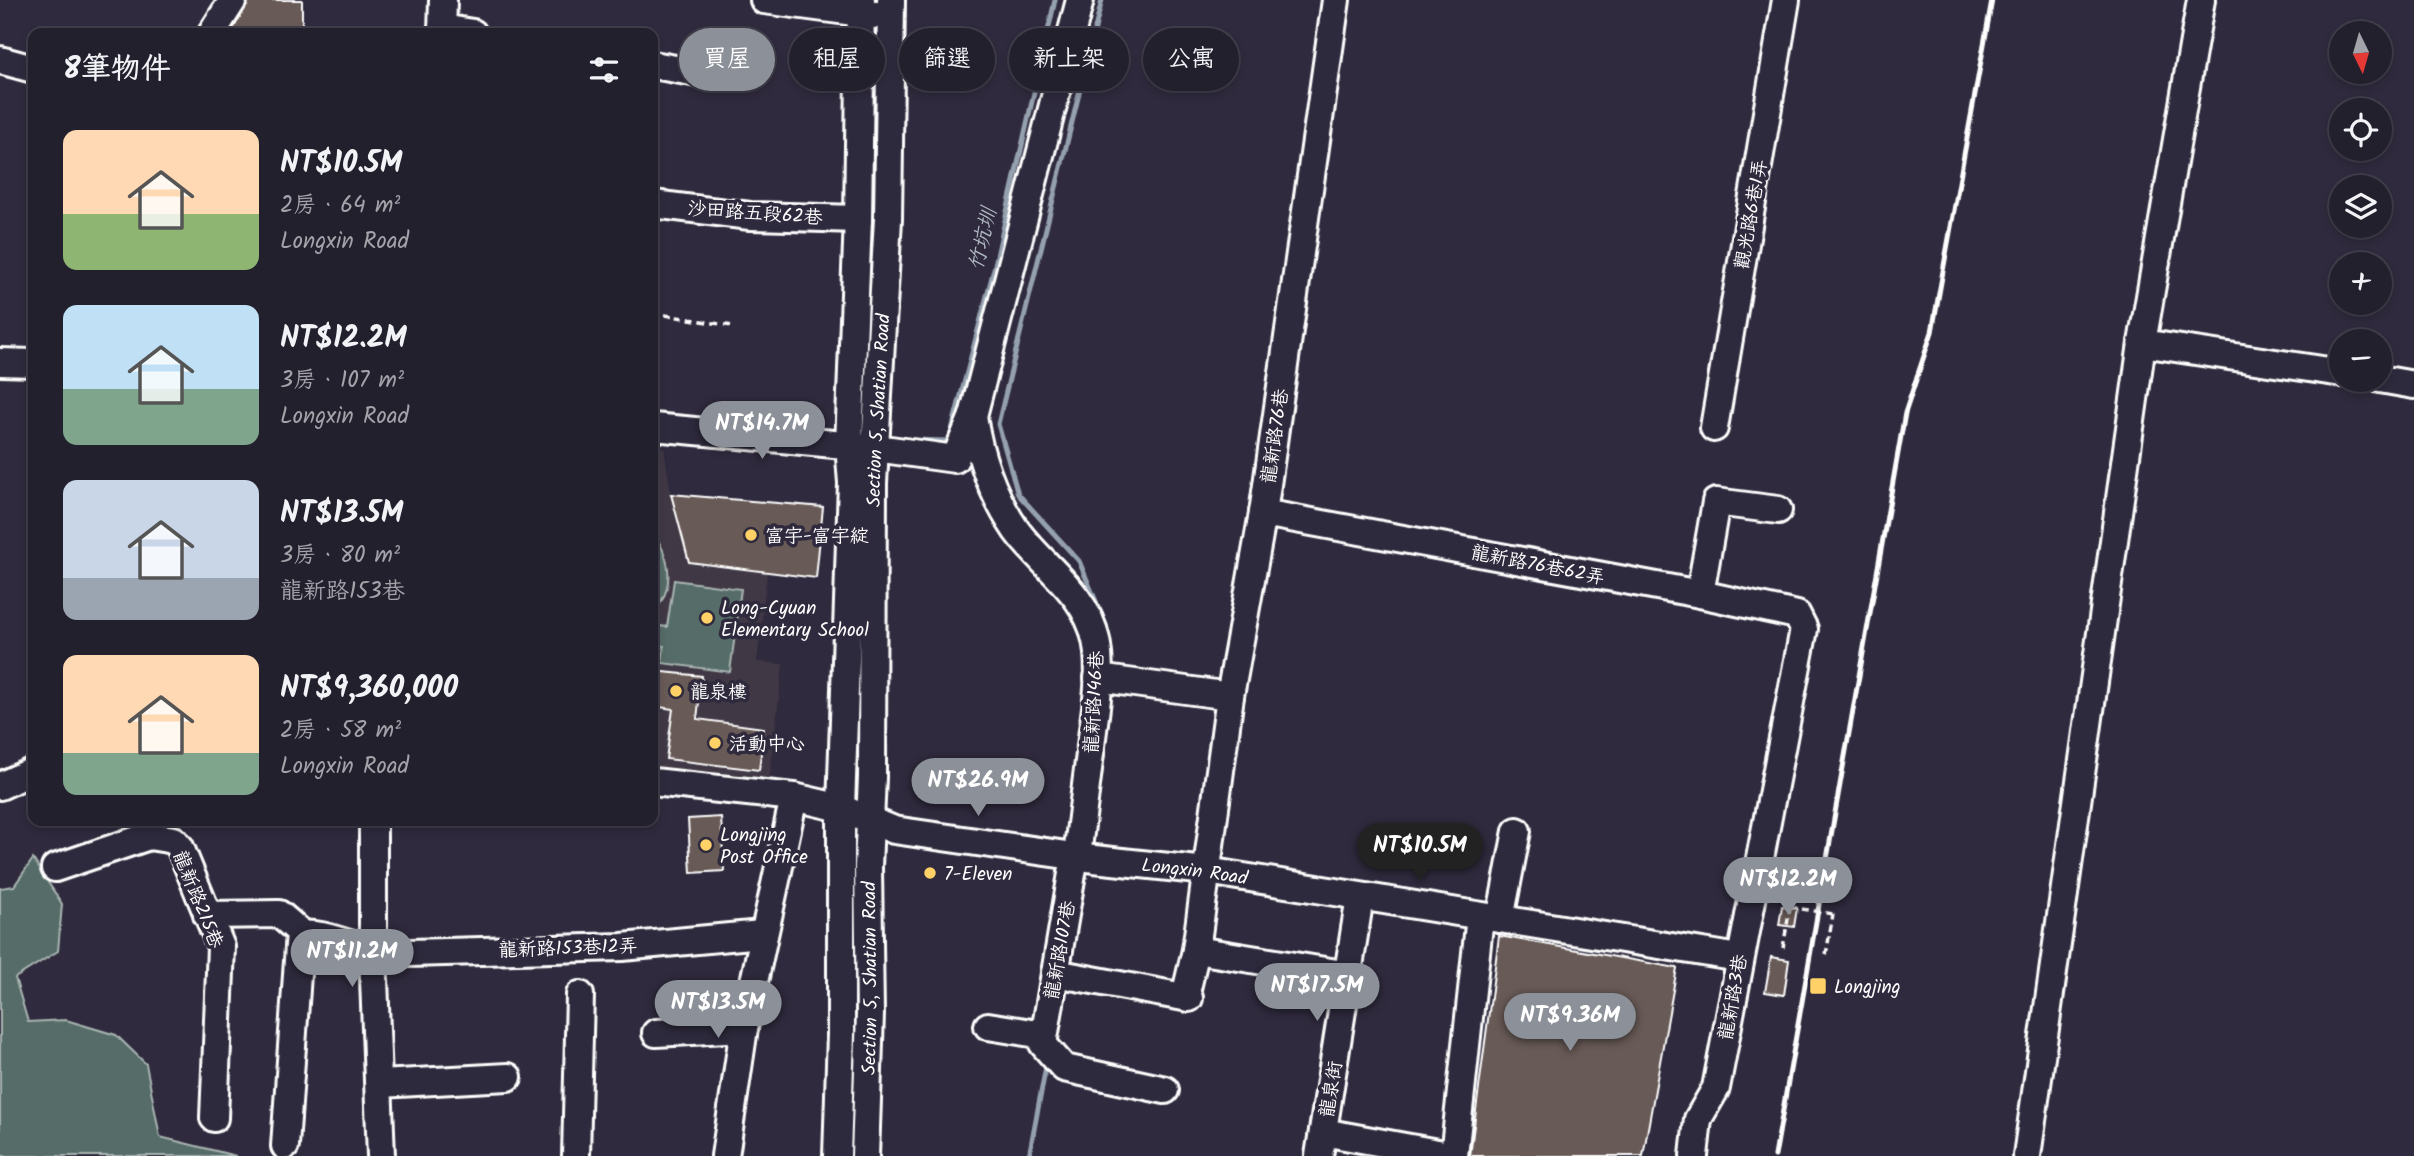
<!DOCTYPE html>
<html lang="zh-TW">
<meta charset="utf-8">
<style>
:root{--surface:#23202e;--page:#2f2d3a;--text:#f1f3f6;--muted:#a3a3aa;--line:#403e4a;--accent:#8c9099}
body{margin:0;font-family:Kalam,"LXGW WenKai TC",sans-serif;background:var(--page);color:var(--text);height:100vh;display:flex;flex-direction:column;font-size:26px;white-space:nowrap}
*{box-sizing:border-box;margin:0}
p{font-size:23px;color:var(--muted)}
.icon{flex:none;width:38px;height:38px;fill:none;stroke:currentColor;stroke-width:2;stroke-linecap:round;stroke-linejoin:round}
.map{position:relative;flex:1;overflow:hidden}
.details{position:absolute;left:28px;top:28px;width:630px;height:798px;display:flex;flex-direction:column;background:var(--surface);border-radius:14px;box-shadow:0 4px 10px #0003,0 0 0 2px var(--line)}
.details>*{flex:none}
.banner{position:absolute;left:679px;top:28px;width:665px;height:63px;display:flex;gap:14px}
.needle{width:46px;rotate:175deg}
.fabs{position:absolute;left:2329px;top:21px;display:grid;gap:14px}
.fabs a{display:grid;place-items:center;width:63px;height:63px;border-radius:50%;background:var(--surface);box-shadow:0 4px 10px #0003,0 0 0 2px var(--line);font-size:35px}
.price{position:absolute;translate:-50% -60px;padding:0 16px;border-radius:24px;background:var(--accent);color:#fff;font-size:23px;line-height:46px;filter:drop-shadow(0 2px 4px #0008)}
.price::after{content:'';position:absolute;left:50%;top:42px;width:21px;height:16px;margin-left:-10px;background:inherit;clip-path:polygon(0 0,100% 0,50% 100%)}
.price.selected{background:#222;color:#fff}
ul{padding:0;list-style:none}
li{display:flex;align-items:center;gap:21px;height:175px;padding:0 35px}
li span{display:grid;place-items:center;flex:none;width:196px;height:140px;border-radius:14px;color:#555}
li>.icon{margin-inline-start:auto}
span .icon{width:84px;height:84px;fill:#fffc;stroke-width:1}
li b{font-size:30px}
h2{display:flex;justify-content:space-between;align-items:center;height:84px;padding:0 35px;font-size:30px}
.tag{padding:0 24px;border-radius:32px;background:var(--surface);box-shadow:0 4px 10px #0003,0 0 0 2px var(--line);font-size:24px;line-height:63px}
.tag.selected{background:var(--accent);color:#fff}
.map>svg:first-child{display:block}
</style>
<div class="map">
<svg width="2414" height="1156" viewBox="0 0 2414 1156">
<rect width="100%" height="100%" fill="#2f2a3d"/>
<filter id="ink" filterUnits="userSpaceOnUse"><feTurbulence type="fractalNoise" baseFrequency=".0143" numOctaves="2"/><feDisplacementMap in="SourceGraphic" scale="14" xChannelSelector="R" yChannelSelector="G"/><feConvolveMatrix kernelMatrix="1 2 1 2 8 2 1 2 1" color-interpolation-filters="sRGB"/></filter>
<g filter="url(#ink)">
<polygon fill="#403844" points="653,447 664,448 672,501 689,562 767,573 757,662 783,664 769,782 653,768"/>
<g fill="#566c67" stroke="#aab6b3" stroke-width="2">
<path d="M653,532C671,559 676,587 653,613Z"/>
<polygon points="674,580 741,589 730,672 662,663 664,646 653,644 653,625 667,627"/>
<polygon points="33,859 62,904 58,951 15,978 28,1022 66,1020 116,1035 146,1064 160,1137 236,1156 0,1156 0,888 14,886"/>
</g>
<g fill="none" stroke-linecap="round" stroke-linejoin="round">
<g stroke="#95a1af" stroke-width="5">
<polyline points="1102,0 998,424 1018,494 1079,561 1106,625 1112,672"/>
<polyline points="911,440 949,441 994,269 1055,0"/>
<polyline points="1099,784 1104,748"/>
<polyline points="1029,1156 1047,1061"/>
</g>
</g>
<g fill="#685a56" stroke="#fff" stroke-width="2">
<polygon points="249,0 302,0 302,33 231,33"/>
<polygon points="671,494 823,507 816,578 689,562"/>
<polygon points="653,671 702,676 697,719 764,728 759,770 666,759 673,709 653,706"/>
<polygon points="721,817 724,871 691,873 688,819"/>
<polygon points="1782,906 1797,908 1794,927 1779,925"/>
<polygon points="1499,936 1677,968 1643,1156 1470,1156"/>
<polygon points="1771,957 1789,960 1784,995 1765,992"/>
</g>
<g fill="none" stroke-linecap="round" stroke-linejoin="round">
<g stroke="#fff" stroke-width="32">
<g id="minor">
<polyline points="764,0 877,15"/>
<polyline points="442,28 473,33"/>
<polyline points="212,33 233,0"/>
<polyline points="442,33 443,0"/>
<polyline points="0,60 33,69"/>
<polyline points="653,65 709,75"/>
<polyline points="653,204 750,216 858,219"/>
<polyline points="2142,343 2342,373"/>
<polyline points="0,362 33,363"/>
<polyline points="2380,379 2414,385"/>
<path d="M973,416C979,456 993,496 1016,530C1043,567 1086,592 1096,640C1102,669 1097,701 1093,730C1088,772 1082,814 1077,856"/>
<polyline points="653,427 876,448 955,459 973,416 1080,0"/>
<polyline points="1714,428 1786,0"/>
<polyline points="1263,513 1700,594 1797,615 1804,629 1716,1088 1698,1119 1694,1156"/>
<polyline points="1700,594 1716,502 1778,510"/>
<polyline points="1098,678 1230,696"/>
<path id="s1" d="M653,782L794,797L841,808L894,830L1094,859L1207,871L1739,958"/>
<polyline points="0,786 33,771"/>
<polyline points="373,821 373,954 381,1156"/>
<polyline points="1075,856 1043,1044 1064,1068 1165,1090"/>
<polyline points="55,868 149,836 174,840 180,847 221,947 214,1118"/>
<polyline points="207,915 279,914 300,932 285,1146"/>
<polyline points="1500,919 1517,831"/>
<path d="M300,935C327,932 347,947 374,949"/>
<polyline points="1196,950 1349,975"/>
<polyline points="373,954 622,947 762,934"/>
<polyline points="1055,973 1189,998"/>
<polyline points="1185,997 1196,950 1230,696 1263,513 1336,0"/>
<polyline points="988,1026 1044,1035"/>
<polyline points="656,1033 744,1028"/>
<polyline points="380,1084 508,1077"/>
<polyline points="1323,1132 1454,1156 1480,916"/>
<polyline points="576,1156 580,995"/>
<polyline points="725,1156 744,1028 794,797"/>
<polyline points="837,1156 841,1034 841,808 852,483 849,445 858,219 861,0"/>
<path id="s2" d="M865,1156L870,1014L868,867L872,777L873,483L888,219L891,0"/>
<polyline points="1319,1156 1360,897"/>
<polyline points="2027,1156 2142,343 2201,0"/>
</g>
</g>
<g stroke="#fff" stroke-width="3.5" stroke-dasharray="7 5" stroke-linecap="butt">
<polyline points="653,313 732,326"/>
<polyline points="1783,948 1790,907"/>
<polyline points="1826,955 1833,914"/>
</g>
<use href="#minor" stroke="#2f2a3d" stroke-width="26"/>
<polyline stroke="#fff" stroke-width="5" points="1775,1156 1905,413 1932,332 1992,0"/>
<polyline stroke="#fff" stroke-width="3.5" stroke-dasharray="7 5" stroke-linecap="butt" points="1790,907 1833,914"/>
</g>
</g>
<g fill="#ffd166" stroke="#2f2a3d" stroke-width="2.5">
<circle cx="751" cy="535" r="7"/>
<circle cx="707" cy="618" r="7"/>
<circle cx="676" cy="691" r="7"/>
<circle cx="715" cy="743" r="7"/>
<circle cx="706" cy="845" r="7"/>
<circle cx="930" cy="873" r="7"/>
<rect x="1809" y="977" width="18" height="18" rx="3.5"/>
</g>
<g text-anchor="middle" stroke-width="7" stroke-linejoin="round" paint-order="stroke">
<g font-size="19" fill="#fff" stroke="#2f2a3d">
<text transform="translate(755 212) rotate(4)" y="7">沙田路五段62巷</text>
<text transform="translate(1750 214) rotate(-80)" y="7">觀光路6巷1弄</text>
<text dy="7" stroke="none"><textPath href="#s2" startOffset="746">Section 5, Shatian Road</textPath></text>
<text transform="translate(1274 436) rotate(-82)" y="7">龍新路76巷</text>
<text transform="translate(1538 564) rotate(11)" y="7">龍新路76巷62弄</text>
<text transform="translate(1093 702) rotate(-87)" y="7">龍新路146巷</text>
<text dy="7" stroke="none"><textPath href="#s1" startOffset="551">Longxin Road</textPath></text>
<text transform="translate(199 899) rotate(68)" y="7">龍新路215巷</text>
<text transform="translate(568 947) rotate(-2)" y="7">龍新路153巷12弄</text>
<text transform="translate(1059 950) rotate(-80)" y="7">龍新路107巷</text>
<text dy="7" stroke="none"><textPath href="#s2" startOffset="178">Section 5, Shatian Road</textPath></text>
<text transform="translate(1732 997) rotate(-80)" y="7">龍新路3巷</text>
<text transform="translate(1330 1089) rotate(-81)" y="7">龍泉街</text>
</g>
<g font-size="19" fill="#fff" stroke="#2f2a3d" text-anchor="start">
<text x="765" y="542">富宇-富宇綻</text>
<text x="721" y="614">Long-Cyuan<tspan x="721" dy="22">Elementary School</tspan></text>
<text x="690" y="698">龍泉樓</text>
<text x="729" y="750">活動中心</text>
<text x="720" y="841">Longjing<tspan x="720" dy="22">Post Office</tspan></text>
<text x="944" y="880">7-Eleven</text>
<text x="1834" y="993">Longjing</text>
</g>
<g font-size="21" font-style="italic" fill="#afb8c3" stroke="#2f2a3d">
<text transform="translate(982 239) rotate(-77)" y="7">竹坑圳</text>
</g>
</g>
</svg>
<div class="fabs">
<a><svg class="needle" viewBox="-14 -14 28 28"><path d="M0-13l5 13h-10z" fill="#e53935"/><path d="M0 13l5-13h-10z" fill="#a3a3aa"/></svg></a>
<a><svg class="icon" aria-label="locate" viewBox="0 0 24 24"><circle cx="12" cy="12" r="6"/><path d="M12 2v4M12 18v4M2 12h4M18 12h4"/></svg></a>
<a><svg class="icon" aria-label="layers" viewBox="0 0 24 24"><path d="M12 4l9 5-9 5-9-5zM3 14l9 5 9-5"/></svg></a>
<a>+</a>
<a>−</a>
</div>
<b class="price" style="left:762px;top:461px">NT$14.7M</b>
<b class="price" style="left:978px;top:818px">NT$26.9M</b>
<b class="price selected" style="left:1420px;top:883px">NT$10.5M</b>
<b class="price" style="left:1788px;top:917px">NT$12.2M</b>
<b class="price" style="left:352px;top:989px">NT$11.2M</b>
<b class="price" style="left:1317px;top:1023px">NT$17.5M</b>
<b class="price" style="left:718px;top:1040px">NT$13.5M</b>
<b class="price" style="left:1570px;top:1053px">NT$9.36M</b>
<div class="banner">
<a class="tag selected">買屋</a>
<a class="tag">租屋</a>
<a class="tag">篩選</a>
<a class="tag">新上架</a>
<a class="tag">公寓</a>
</div>
<section class="details">
<h2>8筆物件<svg class="icon" aria-label="filters" viewBox="0 0 24 24"><path d="M4 7h16M4 17h16"/><circle cx="9" cy="7" r="2"/><circle cx="15" cy="17" r="2"/></svg></h2>
<ul>
<li><span style="background:linear-gradient(#ffd9b3 60%,#8fb573 0)"><svg class="icon" aria-label="home" viewBox="0 0 24 24"><path d="M3 11l9-7 9 7M6 9v11h12V9"/></svg></span><div><b>NT$10.5M</b><p>2房 · 64 m²</p><p>Longxin Road</p></div></li>
<li><span style="background:linear-gradient(#bfe0f5 60%,#7fa58c 0)"><svg class="icon" aria-label="home" viewBox="0 0 24 24"><path d="M3 11l9-7 9 7M6 9v11h12V9"/></svg></span><div><b>NT$12.2M</b><p>3房 · 107 m²</p><p>Longxin Road</p></div></li>
<li><span style="background:linear-gradient(#c9d6e8 70%,#9aa5b1 0)"><svg class="icon" aria-label="home" viewBox="0 0 24 24"><path d="M3 11l9-7 9 7M6 9v11h12V9"/></svg></span><div><b>NT$13.5M</b><p>3房 · 80 m²</p><p>龍新路153巷</p></div></li>
<li><span style="background:linear-gradient(#ffd9b3 70%,#7fa58c 0)"><svg class="icon" aria-label="home" viewBox="0 0 24 24"><path d="M3 11l9-7 9 7M6 9v11h12V9"/></svg></span><div><b>NT$9,360,000</b><p>2房 · 58 m²</p><p>Longxin Road</p></div></li>
</ul>
</section>
</div>
